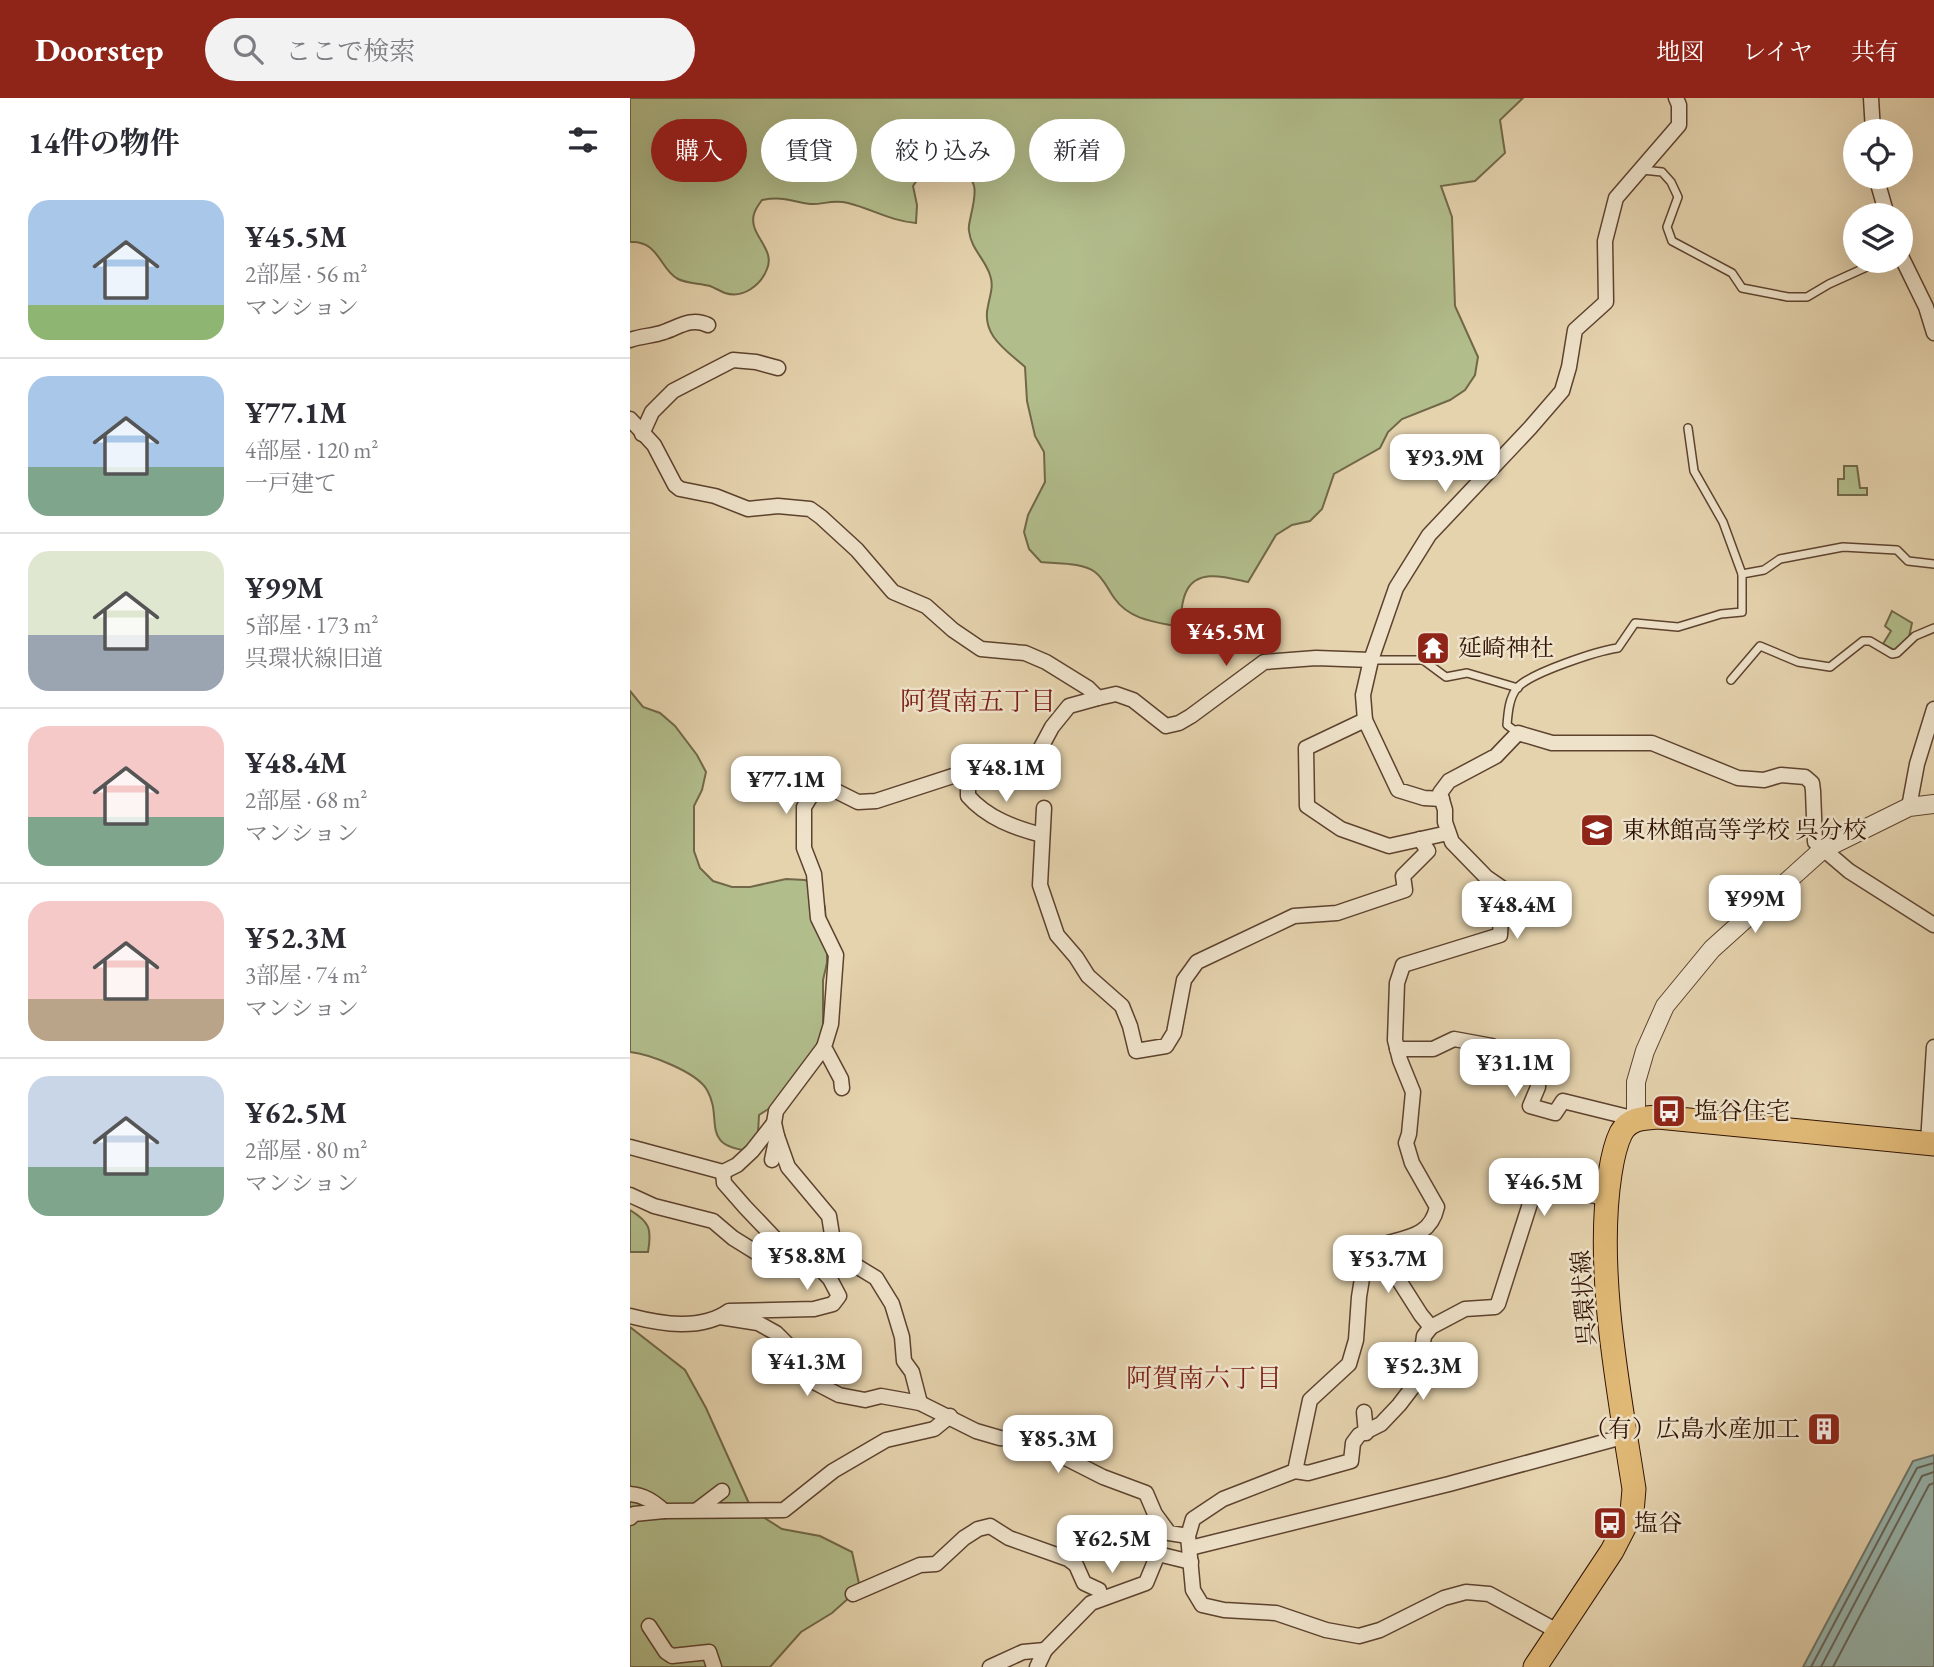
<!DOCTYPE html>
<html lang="ja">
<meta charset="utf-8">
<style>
:root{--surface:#fff;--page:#f2f2f3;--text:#2b2b33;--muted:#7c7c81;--line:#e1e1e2;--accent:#8f2418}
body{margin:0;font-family:"EB Garamond","Noto Serif JP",serif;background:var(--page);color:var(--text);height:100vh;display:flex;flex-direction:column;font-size:26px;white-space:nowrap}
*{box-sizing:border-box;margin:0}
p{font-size:23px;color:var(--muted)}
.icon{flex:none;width:38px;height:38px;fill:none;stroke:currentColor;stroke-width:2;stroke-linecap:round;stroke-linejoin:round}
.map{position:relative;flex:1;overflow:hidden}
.drawer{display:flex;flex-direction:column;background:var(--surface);width:630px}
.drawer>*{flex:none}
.hud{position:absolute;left:21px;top:21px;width:665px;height:63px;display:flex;gap:14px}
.tools{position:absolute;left:1213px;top:21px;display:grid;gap:14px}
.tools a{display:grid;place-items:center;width:70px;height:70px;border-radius:50%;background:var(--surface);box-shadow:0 7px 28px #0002;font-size:35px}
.price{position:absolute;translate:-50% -60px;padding:0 16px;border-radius:14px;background:#fff;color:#222;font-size:23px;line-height:46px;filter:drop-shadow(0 2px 4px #0008)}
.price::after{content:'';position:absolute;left:50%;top:42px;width:21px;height:16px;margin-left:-10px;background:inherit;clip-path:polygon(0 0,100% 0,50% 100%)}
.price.on{background:var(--accent);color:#fff}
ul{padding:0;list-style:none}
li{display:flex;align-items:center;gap:21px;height:175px;padding:0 28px}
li+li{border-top:2px solid var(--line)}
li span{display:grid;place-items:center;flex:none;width:196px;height:140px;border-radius:21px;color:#555}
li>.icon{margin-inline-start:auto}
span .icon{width:84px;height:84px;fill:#fffc;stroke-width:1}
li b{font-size:30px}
h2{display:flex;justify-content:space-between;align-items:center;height:84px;padding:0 28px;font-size:30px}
.pill{padding:0 24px;border-radius:32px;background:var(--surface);box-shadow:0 7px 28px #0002;font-size:24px;line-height:63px}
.pill.on{background:var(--accent);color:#fff}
header{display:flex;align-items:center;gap:42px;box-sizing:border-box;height:98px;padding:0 35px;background:var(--accent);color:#fff}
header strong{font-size:33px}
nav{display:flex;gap:38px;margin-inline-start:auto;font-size:24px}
.search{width:490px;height:63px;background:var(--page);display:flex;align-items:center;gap:18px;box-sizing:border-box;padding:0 24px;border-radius:38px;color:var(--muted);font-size:26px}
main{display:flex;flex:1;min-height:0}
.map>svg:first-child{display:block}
</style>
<header>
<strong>Doorstep</strong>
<div class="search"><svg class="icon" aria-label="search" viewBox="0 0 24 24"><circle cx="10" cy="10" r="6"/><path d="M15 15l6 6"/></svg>ここで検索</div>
<nav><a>地図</a><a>レイヤ</a><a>共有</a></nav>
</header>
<main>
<section class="drawer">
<h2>14件の物件<svg class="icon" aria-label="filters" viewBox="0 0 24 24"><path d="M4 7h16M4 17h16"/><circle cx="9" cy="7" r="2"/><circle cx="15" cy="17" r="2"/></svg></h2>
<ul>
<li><span style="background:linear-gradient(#a9c7e8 75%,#8fb573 0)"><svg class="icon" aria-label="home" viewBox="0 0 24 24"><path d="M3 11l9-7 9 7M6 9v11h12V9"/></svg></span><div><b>¥45.5M</b><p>2部屋 · 56 m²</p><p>マンション</p></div></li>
<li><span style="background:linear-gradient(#a9c7e8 65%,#7fa58c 0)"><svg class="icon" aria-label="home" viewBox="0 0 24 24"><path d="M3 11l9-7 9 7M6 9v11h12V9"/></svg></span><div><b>¥77.1M</b><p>4部屋 · 120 m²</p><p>一戸建て</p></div></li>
<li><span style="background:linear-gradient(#dfe7d0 60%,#9aa5b1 0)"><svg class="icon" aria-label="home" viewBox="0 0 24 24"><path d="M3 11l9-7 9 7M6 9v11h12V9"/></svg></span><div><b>¥99M</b><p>5部屋 · 173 m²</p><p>呉環状線旧道</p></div></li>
<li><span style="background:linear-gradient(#f6c9c9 65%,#7fa58c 0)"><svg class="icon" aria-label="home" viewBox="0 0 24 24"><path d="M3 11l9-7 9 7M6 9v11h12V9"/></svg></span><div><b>¥48.4M</b><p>2部屋 · 68 m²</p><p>マンション</p></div></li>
<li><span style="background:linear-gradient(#f6c9c9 70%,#b9a48a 0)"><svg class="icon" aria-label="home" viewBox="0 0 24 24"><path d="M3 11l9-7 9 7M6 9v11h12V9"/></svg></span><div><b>¥52.3M</b><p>3部屋 · 74 m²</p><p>マンション</p></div></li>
<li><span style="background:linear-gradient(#c9d6e8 65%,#7fa58c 0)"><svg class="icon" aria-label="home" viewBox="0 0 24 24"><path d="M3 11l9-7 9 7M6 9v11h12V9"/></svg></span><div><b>¥62.5M</b><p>2部屋 · 80 m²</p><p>マンション</p></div></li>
</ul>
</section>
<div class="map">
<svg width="1304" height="1569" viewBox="0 0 1304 1569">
<rect width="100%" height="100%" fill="#e5d3ae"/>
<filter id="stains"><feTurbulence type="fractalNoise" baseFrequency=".00286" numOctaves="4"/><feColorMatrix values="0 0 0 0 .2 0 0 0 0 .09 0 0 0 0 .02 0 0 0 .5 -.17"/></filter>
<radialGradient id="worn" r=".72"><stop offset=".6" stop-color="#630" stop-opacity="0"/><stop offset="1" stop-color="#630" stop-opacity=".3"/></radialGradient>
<g fill="#b2bd8c" stroke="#716848" stroke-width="2">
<path d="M0,0H893L870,22L875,55L845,83L811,88L822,119L825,208L848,259L845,277L835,292L820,302L772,321L758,334L750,350L704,376L692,411L680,423L662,427L646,437L618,484C599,480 567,469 556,494C551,504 551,518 550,529C526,524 500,522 485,501C478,492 475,482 465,474C451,464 427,466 411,464L399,451L394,434L398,417L415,384L414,354L405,338L397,303L395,269C376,252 351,237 358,208C360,197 364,188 360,177C355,161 341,151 339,133C338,128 340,123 341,117C347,92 348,83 327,65C303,65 296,68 283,88L287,107L286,125C261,123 242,111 218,105C202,101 193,107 180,106C160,103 153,98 132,102C129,106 125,112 124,116C118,137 146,150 137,171C131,187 113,201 95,195C90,193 85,190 80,188C70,185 58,186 48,181C30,172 29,142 0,144Z"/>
<polygon points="1214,368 1227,368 1230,390 1237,390 1237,397 1208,397 1208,381 1214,381"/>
<polygon points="1262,513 1282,525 1279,539 1264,552 1253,546 1261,533 1255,528"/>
<path d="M0,593L13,609L30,615L45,628L67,657L76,674L72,692L64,708V753L70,770L83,783L102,789H120L156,781L175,782L190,792L195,810L197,847V865L193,882V936L187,953L143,1008L129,1017L128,1035L122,1053C68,1049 94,1021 77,992C67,974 19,956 0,954Z"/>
<path d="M0,1112C20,1124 22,1131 18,1154H0Z"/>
<polygon points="0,1229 55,1272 76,1310 122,1412 152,1431 190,1438 222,1454 230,1490 202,1515 171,1534 140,1569 0,1569"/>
</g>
<polygon fill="#97b7b1" stroke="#6e756b" stroke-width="2" points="1304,1357 1304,1569 1173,1569 1283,1363"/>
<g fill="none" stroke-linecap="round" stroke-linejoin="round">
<g stroke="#64645a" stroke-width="2">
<polyline points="1181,1569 1287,1370 1304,1365"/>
<polyline points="1191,1569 1292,1378 1304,1374"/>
<polyline points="1203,1569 1299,1387 1304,1385"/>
</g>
<g stroke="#5d422e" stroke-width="10">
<g id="service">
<polyline points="1012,72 1032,74 1041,84 1048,99 1037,129 1042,143 1102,175 1112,190 1158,199 1177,199 1199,186 1250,163"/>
<polyline points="1058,330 1064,373 1093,424 1112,476"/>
<polyline points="741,562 793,562 816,579 837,575 888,590"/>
<polyline points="1101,582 1130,548 1168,564 1200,569 1233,543 1240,543 1262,556 1267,555 1285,538 1304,530"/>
<path d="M888,635L877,627C878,615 879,600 887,590C900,575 967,553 988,550L1005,525L1048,529L1091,516L1112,514V476L1134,472L1150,461L1213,449L1267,452L1278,463L1304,466"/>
</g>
</g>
<g stroke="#5d422e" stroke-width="17">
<g id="minor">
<polyline points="1241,0 1243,33"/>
<polyline points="1246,79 1257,117"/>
<polyline points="1270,156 1296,209 1304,235"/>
<path d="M0,242C11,238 23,238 34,234C49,229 61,219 78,227"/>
<polyline points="0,321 24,347 45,387 50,391 85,398 118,411 148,408 180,411 191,419 227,452 263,494 296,508 323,532 351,551 395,555 416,564 458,590 468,600"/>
<polyline points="12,336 22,314 43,293 103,262 126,264 148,270"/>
<polyline points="735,622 676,650 677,708 711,731 759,748 818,735"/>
<path d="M338,674V698C357,720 385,730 412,737"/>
<polyline points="812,701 794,700 768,692 735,622 733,597 741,562 766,490 799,437 900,330 932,293 939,269 945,232 976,204 975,143 986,100 1049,27 1049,7 1046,0"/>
<polyline points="1279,709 1287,666 1304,611"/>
<polyline points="414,710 410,787 427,837 446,859 458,878 492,908 500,928 506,953 536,948 544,935 554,882 567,864 664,818 707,815 775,792 773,778 798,753 790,741"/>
<polyline points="767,951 803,951 824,941 862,948 908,982 908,989 900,1008 925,1015 933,1003 1006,1021"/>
<polyline points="212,990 211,981 194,949 201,926 206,857 188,820 184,776 174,750 174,709 184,693 198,689 228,704 246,703 375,661 401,661 407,657 422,629 439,608 468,600 486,596 503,602 536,628 549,625 561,618 634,564 686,560 741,562"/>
<polyline points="147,1038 158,1069 199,1118 205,1155 246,1180 262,1206 272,1239 274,1263 282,1274 290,1305"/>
<polyline points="1298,1045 1304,949"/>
<polyline points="0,1049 93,1074 107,1067 122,1053 144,1025"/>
<polyline points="142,1062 147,1038 144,1025 146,1013 194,949"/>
<polyline points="0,1097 24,1108 83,1123 103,1140 132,1158 141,1158 155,1151"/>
<path d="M735,1162L739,1152C766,1138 799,1145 807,1109L782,1065L776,1045L779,1036L783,994L770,962L765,942L767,885L773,867L870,837L871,819L885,799L856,779L822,744L815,724V712L810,695L819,683L866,658L888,635L922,645H1022L1108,680L1134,682L1151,677L1175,679L1182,685L1183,693L1185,744L1219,773L1304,827"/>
<path d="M0,1218C31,1226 71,1233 99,1213L184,1211L203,1206L209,1198L200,1181L184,1164L155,1151L115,1109L94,1085L93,1074"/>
<polyline points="90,1219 128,1225 146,1235 167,1256 186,1285 209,1297 235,1302 251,1298 290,1305 346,1333 370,1340 402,1343 473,1379 516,1395 525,1416 539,1435 558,1438"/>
<polyline points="801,1229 835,1211 865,1209 868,1206 905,1090 914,1089 977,1100"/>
<polyline points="734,1314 736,1335"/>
<polyline points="665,1373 678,1375 721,1363 723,1345 729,1337 751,1326 769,1307 782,1290 789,1274 794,1238 801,1229 791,1217 756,1162 735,1162 729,1199 726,1242 719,1266 680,1302 665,1373 593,1401 563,1421 558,1438 563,1492 572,1507 594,1512 646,1515 696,1532 729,1538 750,1532 814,1500 836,1494 859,1496 929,1534"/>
<path d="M0,1396C14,1397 24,1404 34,1413"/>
<polyline points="67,1412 92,1393"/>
<polyline points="0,1420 4,1416 34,1413 154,1412 203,1373 256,1342 304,1331 320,1318"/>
<polyline points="560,1450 819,1386 996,1338"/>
<polyline points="223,1496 290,1467 306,1466 334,1440 348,1431 360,1428 379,1440 438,1461 446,1467 454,1485 469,1492 471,1500"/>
<polyline points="19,1528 36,1554 42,1558 79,1554 84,1569"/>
<polyline points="360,1569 393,1554 415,1552"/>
<polyline points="407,1569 415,1552 461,1505 516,1485 528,1456 561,1464"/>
</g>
</g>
<g stroke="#5d422e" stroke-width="20">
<polyline id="tertiary" points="1006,1021 1006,984 1015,953 1035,908 1082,851 1192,752 1279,709 1304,706"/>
</g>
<g stroke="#301203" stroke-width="25">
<path id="primary" d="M905,1569L982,1453L1002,1414L1004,1391C989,1294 965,1173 980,1076C982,1063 985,1047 991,1035C999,1020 1014,1020 1028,1019L1304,1046"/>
</g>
<use href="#service" stroke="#eee2ca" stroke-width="7"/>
<use href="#minor" stroke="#eee2ca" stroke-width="14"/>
<use href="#tertiary" stroke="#eee2ca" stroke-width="18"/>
<use href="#primary" stroke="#e2ba77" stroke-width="23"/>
</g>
<defs>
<g id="temple-square" transform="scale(1.75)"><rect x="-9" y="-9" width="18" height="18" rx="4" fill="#8f2418" stroke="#eee2ca"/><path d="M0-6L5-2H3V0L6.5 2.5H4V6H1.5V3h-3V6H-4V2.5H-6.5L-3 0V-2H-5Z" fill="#fff"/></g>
<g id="school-square" transform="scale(1.75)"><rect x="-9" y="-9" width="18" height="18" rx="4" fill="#8f2418" stroke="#eee2ca"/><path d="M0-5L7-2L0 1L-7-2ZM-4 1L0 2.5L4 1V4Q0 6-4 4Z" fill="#fff"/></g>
<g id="bus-square" transform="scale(1.75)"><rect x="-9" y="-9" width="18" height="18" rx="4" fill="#8f2418" stroke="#eee2ca"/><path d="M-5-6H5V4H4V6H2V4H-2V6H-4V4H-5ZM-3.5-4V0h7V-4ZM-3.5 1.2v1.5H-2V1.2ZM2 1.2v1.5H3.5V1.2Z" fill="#fff"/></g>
<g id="building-square" transform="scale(1.75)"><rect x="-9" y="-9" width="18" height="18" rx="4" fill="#8f2418" stroke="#eee2ca"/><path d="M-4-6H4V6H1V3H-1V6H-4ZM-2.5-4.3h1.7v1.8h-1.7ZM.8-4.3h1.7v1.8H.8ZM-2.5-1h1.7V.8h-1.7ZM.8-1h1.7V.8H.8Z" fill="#fff"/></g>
</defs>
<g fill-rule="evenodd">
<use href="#temple-square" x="803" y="550"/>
<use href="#school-square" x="967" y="732"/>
<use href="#bus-square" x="1039" y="1013"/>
<use href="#building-square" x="1194" y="1331"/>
<use href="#bus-square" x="980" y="1425"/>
</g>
<g text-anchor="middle" stroke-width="5" stroke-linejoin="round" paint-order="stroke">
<g font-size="24" fill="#301203" stroke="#eee2ca" text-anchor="start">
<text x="828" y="558">延崎神社</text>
<text x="992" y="740">東林館高等学校 呉分校</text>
<text x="1064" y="1021">塩谷住宅</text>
<text x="1170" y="1339" text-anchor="end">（有）広島水産加工</text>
<text x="1004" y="1433">塩谷</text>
</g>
<g font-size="24" fill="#301203" stroke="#eee2ca">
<text transform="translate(954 1200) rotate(-94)" y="8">呉環状線</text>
</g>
<g font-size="26" fill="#7a1f14" stroke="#eee2ca">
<text x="348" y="612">阿賀南五丁目</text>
<text x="574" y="1289">阿賀南六丁目</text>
</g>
</g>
<rect width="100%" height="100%" filter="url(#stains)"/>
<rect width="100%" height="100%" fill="url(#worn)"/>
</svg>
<div class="tools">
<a><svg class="icon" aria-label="locate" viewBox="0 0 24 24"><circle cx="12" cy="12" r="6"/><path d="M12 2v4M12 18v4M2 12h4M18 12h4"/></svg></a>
<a><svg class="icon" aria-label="layers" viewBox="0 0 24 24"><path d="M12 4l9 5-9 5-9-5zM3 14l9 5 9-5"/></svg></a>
</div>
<b class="price" style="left:815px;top:396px">¥93.9M</b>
<b class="price on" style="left:596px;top:570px">¥45.5M</b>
<b class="price" style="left:376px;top:706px">¥48.1M</b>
<b class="price" style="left:156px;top:718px">¥77.1M</b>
<b class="price" style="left:1125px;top:837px">¥99M</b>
<b class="price" style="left:887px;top:843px">¥48.4M</b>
<b class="price" style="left:885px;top:1001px">¥31.1M</b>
<b class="price" style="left:914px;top:1120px">¥46.5M</b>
<b class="price" style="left:177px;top:1194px">¥58.8M</b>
<b class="price" style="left:758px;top:1197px">¥53.7M</b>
<b class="price" style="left:177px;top:1300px">¥41.3M</b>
<b class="price" style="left:793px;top:1304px">¥52.3M</b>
<b class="price" style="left:428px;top:1377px">¥85.3M</b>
<b class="price" style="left:482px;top:1477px">¥62.5M</b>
<div class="hud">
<a class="pill on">購入</a>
<a class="pill">賃貸</a>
<a class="pill">絞り込み</a>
<a class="pill">新着</a>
</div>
</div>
</main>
